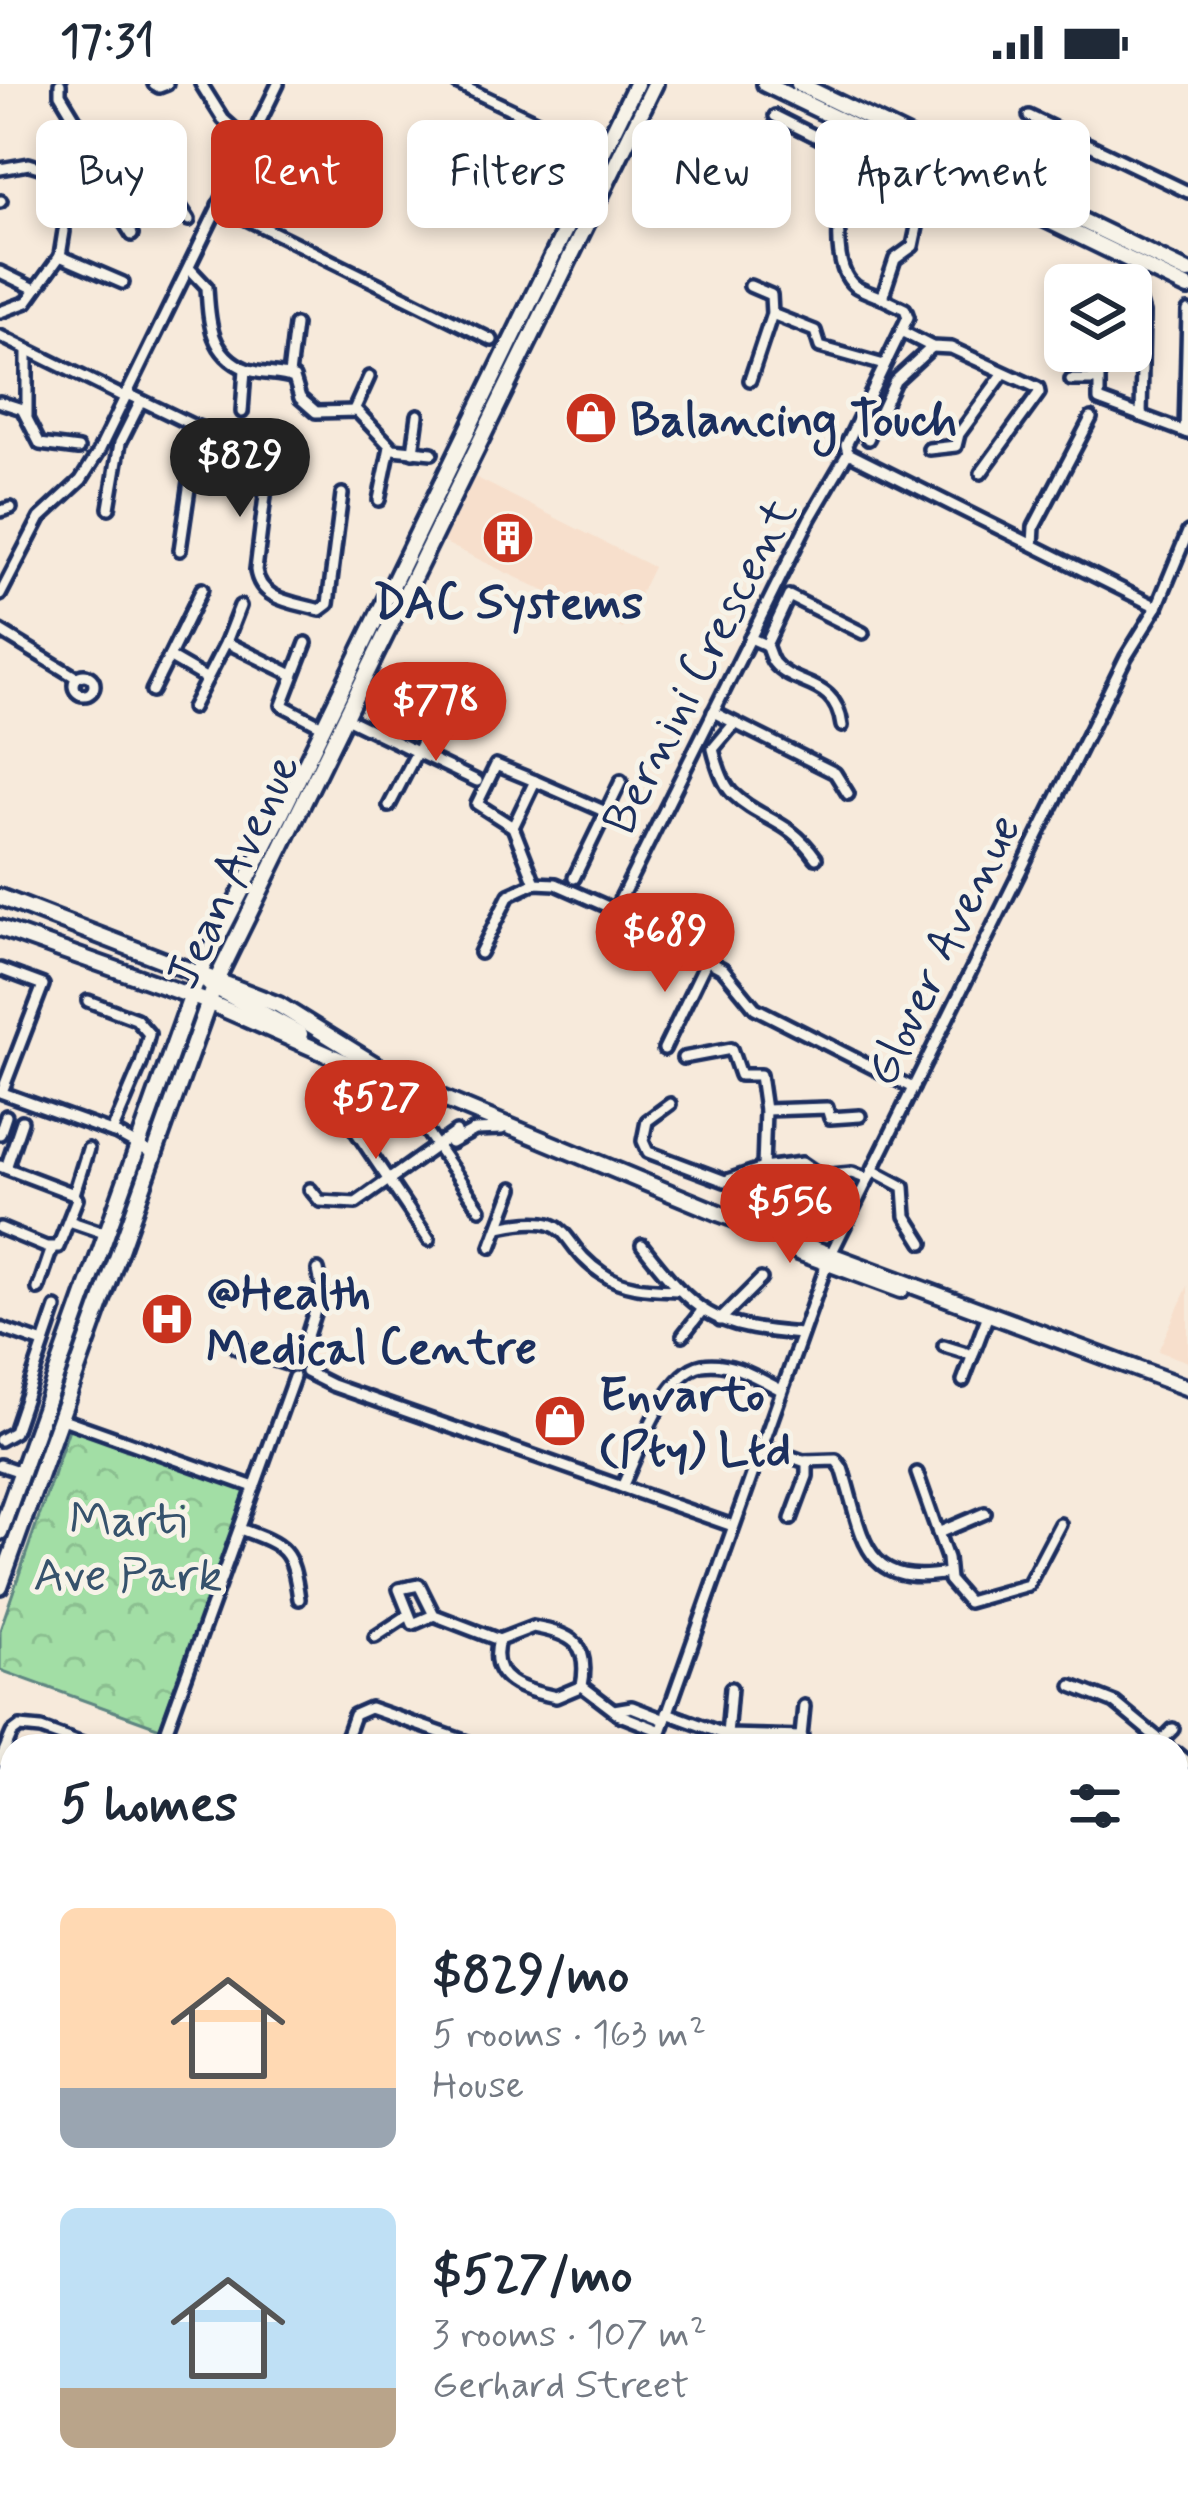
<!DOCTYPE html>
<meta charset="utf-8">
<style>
:root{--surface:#fff;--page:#f6f6f7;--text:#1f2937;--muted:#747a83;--accent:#c8321e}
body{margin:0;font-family:Mynerve,sans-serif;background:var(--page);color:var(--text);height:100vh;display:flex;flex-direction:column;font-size:45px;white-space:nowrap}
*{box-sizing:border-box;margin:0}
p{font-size:39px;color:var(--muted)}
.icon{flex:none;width:66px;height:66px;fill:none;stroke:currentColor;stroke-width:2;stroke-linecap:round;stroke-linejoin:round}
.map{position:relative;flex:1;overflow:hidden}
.details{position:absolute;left:0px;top:1650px;width:1188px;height:771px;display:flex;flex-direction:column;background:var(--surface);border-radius:36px 36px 0 0;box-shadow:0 6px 18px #0003}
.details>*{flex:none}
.top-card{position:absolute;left:36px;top:36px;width:1116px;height:108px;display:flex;gap:24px}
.fabs{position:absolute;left:1044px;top:180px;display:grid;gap:24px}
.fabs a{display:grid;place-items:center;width:108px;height:108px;border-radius:18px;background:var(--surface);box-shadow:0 6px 18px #0003;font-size:60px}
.price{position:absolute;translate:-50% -102px;padding:0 27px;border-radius:42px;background:var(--accent);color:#fff;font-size:39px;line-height:78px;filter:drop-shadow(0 3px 6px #0008)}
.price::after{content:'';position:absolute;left:50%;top:72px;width:36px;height:27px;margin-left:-18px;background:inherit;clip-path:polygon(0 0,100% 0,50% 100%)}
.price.current{background:#222;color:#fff}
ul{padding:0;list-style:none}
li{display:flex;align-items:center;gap:36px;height:300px;padding:0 60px}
li span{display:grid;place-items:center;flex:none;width:336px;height:240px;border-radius:18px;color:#555}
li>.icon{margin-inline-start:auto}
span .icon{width:144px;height:144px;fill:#fffc;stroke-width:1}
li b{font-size:51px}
h2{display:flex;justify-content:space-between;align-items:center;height:144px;padding:0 60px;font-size:51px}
.tag{padding:0 42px;border-radius:18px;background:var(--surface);box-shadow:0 6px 18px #0003;font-size:42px;line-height:108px}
.tag.current{background:var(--accent);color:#fff}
.status{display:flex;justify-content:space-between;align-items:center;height:84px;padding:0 60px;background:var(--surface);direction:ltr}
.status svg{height:33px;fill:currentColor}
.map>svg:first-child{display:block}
</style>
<div class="status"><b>17:31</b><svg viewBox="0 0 49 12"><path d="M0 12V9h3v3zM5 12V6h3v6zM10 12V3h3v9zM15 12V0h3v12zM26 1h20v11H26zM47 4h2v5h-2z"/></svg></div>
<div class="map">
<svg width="1188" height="2419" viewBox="0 0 1188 2419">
<defs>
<pattern id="park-crowns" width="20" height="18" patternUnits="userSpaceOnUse" patternTransform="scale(3)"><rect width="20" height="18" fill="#a2dea5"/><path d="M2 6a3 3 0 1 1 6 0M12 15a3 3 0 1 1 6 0" fill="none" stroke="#8bbf90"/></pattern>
</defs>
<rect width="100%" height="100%" fill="#f7eadb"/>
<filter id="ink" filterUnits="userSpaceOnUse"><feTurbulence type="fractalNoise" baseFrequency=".00833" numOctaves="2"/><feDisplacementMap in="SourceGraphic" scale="24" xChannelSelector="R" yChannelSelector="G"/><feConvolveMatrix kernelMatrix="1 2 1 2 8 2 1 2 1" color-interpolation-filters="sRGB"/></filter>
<g filter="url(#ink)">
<g fill="#f7dfcc">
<polygon points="471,391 653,483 623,545 439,456"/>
<polygon points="1188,1202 1188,1278 1158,1267"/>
</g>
<polygon fill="url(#park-crowns)" stroke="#5e8682" stroke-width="3" points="70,1342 248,1404 160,1644 0,1586 0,1546"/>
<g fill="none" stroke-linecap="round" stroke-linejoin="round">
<g stroke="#1b2f5e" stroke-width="18">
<g id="street">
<polyline points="60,0 60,10 92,63"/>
<polyline points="154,0 159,3 167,0"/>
<polyline points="201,0 223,35 249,58"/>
<polyline points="458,0 550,44"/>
<polyline points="775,32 849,69"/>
<polyline points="1029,32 1188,108"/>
<polyline points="80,70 132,151"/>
<polyline points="0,85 29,80 52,87 129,45 189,136"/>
<polyline points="64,111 94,91"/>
<polyline points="0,118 1,117"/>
<polyline points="218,121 492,256"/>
<polyline points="60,172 64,147"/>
<path d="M189,184L207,203C209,235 209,270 246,285C261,291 279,288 294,294L300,314L316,328L357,327L393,365L432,369"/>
<polyline points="0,188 35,205"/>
<polyline points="750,202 771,211 772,230 815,247 820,263 884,281"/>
<polyline points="1131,208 1138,212 1143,229 1141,332"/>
<path d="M882,214C873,210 862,207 855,202C825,179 845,101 849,69L906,97"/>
<polyline points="0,228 27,218 60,172 123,199"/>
<polyline points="901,247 932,263 951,264 1038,304 1039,309 981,389"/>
<polyline points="0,252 124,313"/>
<polyline points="27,266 27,332"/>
<polyline points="1099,267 1099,316 1188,349"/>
<polyline points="289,291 295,241"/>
<polyline points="750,296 772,230"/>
<polyline points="1071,296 1098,296"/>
<path d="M126,309L265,376L268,387L256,486C260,517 294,518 320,526L328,520L342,410"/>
<polyline points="0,318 22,325 40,360 78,365"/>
<polyline points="354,326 369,293"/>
<polyline points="242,328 245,285"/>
<polyline points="1185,348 1188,227"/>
<polyline points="868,355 895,297 932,263"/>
<polyline points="929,365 956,362 959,350 1003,290"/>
<polyline points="413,368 418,331"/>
<polyline points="848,369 1157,523"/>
<polyline points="379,416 390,363"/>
<polyline points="109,424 120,359 141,317"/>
<polyline points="0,427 11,424"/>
<polyline points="1033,460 1034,443 1091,334"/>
<polyline points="180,466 198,343"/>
<polyline points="202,505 169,573 207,595"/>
<polyline points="0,511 40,434 81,396 98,369 278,0"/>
<polyline points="240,522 226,558 293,591"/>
<polyline points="0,547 77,594"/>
<path d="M750,554L766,561C769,567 770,574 774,579C795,605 836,593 842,642"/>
<polyline points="306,559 282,621 322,642"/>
<polyline points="766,561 789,512 863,549"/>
<circle cx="84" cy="601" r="10"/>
<polyline points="152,607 169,573"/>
<polyline points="192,624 226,558"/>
<polyline points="713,628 835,689 848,710"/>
<polyline points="346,634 477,697"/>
<path d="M734,640L713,665C716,677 723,700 732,709C761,737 788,734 816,774"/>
<polyline points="535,697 496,681 477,720 513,743 535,799"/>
<polyline points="389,722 443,617"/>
<polyline points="513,743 535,697 606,728"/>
<polyline points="574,794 621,697"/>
<polyline points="615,826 810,434 848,369 846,361 908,233 905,225 882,214 895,175 913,162 922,119 919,114 905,108 903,103 916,76"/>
<polyline points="480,869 509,811 535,799 556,800 615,826 723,885 755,924 913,1004"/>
<polyline points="0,885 43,901 2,1008"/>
<polyline points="88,917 136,935 149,950 141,980 112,1048"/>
<polyline points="664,965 707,876"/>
<polyline points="683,974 731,965 740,991 760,991 765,1026 763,1084 802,1079 821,1092 852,1089 868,1095"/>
<polyline points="0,1008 117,1050 155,1071"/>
<polyline points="670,1020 647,1037 643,1057 648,1068 725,1097 763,1084"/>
<polyline points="765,1026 827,1024 830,1034 860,1032"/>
<polyline points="425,1045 480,1125"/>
<polyline points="355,1046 429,1156"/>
<polyline points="0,1050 6,1032"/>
<polyline points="451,1059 475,1046 502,1045"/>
<polyline points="0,1082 74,1110 77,1115 58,1163 46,1163 0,1144"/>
<polyline points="6,1084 22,1037"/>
<polyline points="872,1086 904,1103 906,1132 923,1159"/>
<polyline points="310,1105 320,1117 356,1119 456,1048"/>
<polyline points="74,1110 88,1065"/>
<polyline points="69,1137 107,1150"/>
<path d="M499,1143C579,1126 554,1158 603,1190C624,1205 652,1205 677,1206"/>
<path d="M642,1161C696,1230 711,1243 801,1250"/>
<polyline points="491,1163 513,1104"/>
<polyline points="38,1205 52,1164"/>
<polyline points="720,1236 761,1195"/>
<polyline points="0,1244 43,1259"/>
<polyline points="683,1251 701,1228"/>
<polyline points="944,1262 973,1271"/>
<polyline points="236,1264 293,1282"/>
<polyline points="298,1280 322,1205 318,1186"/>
<polyline points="306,1288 332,1301 733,1442"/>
<polyline points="963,1297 986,1236"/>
<polyline points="60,1334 254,1403"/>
<polyline points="0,1356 14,1348 56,1224"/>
<path d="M761,1362L803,1377L836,1376L842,1384C863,1449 860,1505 947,1489"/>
<polyline points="0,1381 21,1388"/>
<polyline points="917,1389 947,1474 949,1496 968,1518 1028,1501 1060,1440"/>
<path d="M622,1403C637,1372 665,1288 702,1281C730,1276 758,1294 781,1306"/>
<polyline points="791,1435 807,1392 807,1377"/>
<path d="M240,1445C287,1462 292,1465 299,1515"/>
<polyline points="938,1449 985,1429"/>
<polyline points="434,1531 413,1540 399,1505 419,1501 434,1531 499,1556"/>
<path d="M533,1543C573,1550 590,1560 582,1602L556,1613C523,1606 487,1597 499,1556Z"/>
<polyline points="375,1553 407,1532"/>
<polyline points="582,1602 620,1631 661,1647"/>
<polyline points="1072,1602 1115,1619 1167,1662"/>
<polyline points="614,1626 632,1623 665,1636"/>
<polyline points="667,1629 727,1651 802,1653"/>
<polyline points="727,1651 731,1604"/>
<polyline points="161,1662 294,1293"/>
<polyline points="343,1662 354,1631 370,1624 479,1662"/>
<polyline points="656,1662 829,1174 1126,573 1157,523 1188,448"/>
<polyline points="800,1662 804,1622"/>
<polyline points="883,1662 884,1653"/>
<polyline points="1156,1662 1173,1645"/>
<polyline points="1176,1669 1188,1679"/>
<polyline points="0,1677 12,1649 20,1643 41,1645 88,1662"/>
<polyline points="1176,1831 1188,1843"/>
<polyline points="1176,1946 1188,1955"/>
<polyline points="0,1975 12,1939"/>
<polyline points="0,2027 12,1996"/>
<polyline points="0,2065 12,2068"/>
<polyline points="1176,2066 1188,2083"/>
<polyline points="0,2151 12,2156"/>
<polyline points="0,2239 12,2243"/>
<polyline points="0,2299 12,2305"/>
<polyline points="0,2347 4,2354 0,2370"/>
<polyline points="1176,2373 1188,2362"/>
<polyline points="294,2409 321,2419"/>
<polyline points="43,2419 47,2409"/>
<polyline points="330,2419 349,2419"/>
<polyline points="387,2419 390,2409"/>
<polyline points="597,2419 600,2409"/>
<polyline points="1130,2419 1140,2409"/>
</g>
</g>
<g stroke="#1b2f5e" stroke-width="22">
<g id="secondary">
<polyline points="765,0 1188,204"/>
<polyline points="799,0 1188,188"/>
<polyline points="0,813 279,921 403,998 721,1130 1188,1304"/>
<polyline points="0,844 208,918 379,993"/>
<polyline points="209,900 300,950"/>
<polyline points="798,1168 901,1206"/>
<polyline points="0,1448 200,888 282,728 636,0"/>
<polyline points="0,1502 217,895 655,0"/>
<polyline points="0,1882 12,1886"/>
<polyline points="0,1900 12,1905"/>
<polyline points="1176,2103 1188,2092"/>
<polyline points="1142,2409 1152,2419"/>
<polyline points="1164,2409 1174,2419"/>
<polyline points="857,2419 867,2409"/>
</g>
</g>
<use href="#street" stroke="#f7f3e8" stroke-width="9"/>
<use href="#secondary" stroke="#f7f3e8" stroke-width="14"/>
</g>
</g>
<defs>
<g id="shop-disc" transform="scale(2.7)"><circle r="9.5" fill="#c8321e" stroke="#f7f3e8"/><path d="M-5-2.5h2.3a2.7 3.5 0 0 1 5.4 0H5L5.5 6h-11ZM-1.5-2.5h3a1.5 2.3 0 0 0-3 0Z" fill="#fff"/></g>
<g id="building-disc" transform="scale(2.7)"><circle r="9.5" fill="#c8321e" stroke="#f7f3e8"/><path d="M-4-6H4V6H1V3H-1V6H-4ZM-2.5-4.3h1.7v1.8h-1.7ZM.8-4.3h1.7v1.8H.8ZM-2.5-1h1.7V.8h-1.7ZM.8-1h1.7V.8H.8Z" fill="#fff"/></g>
<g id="hospital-disc" transform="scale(2.7)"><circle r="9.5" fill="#c8321e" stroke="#f7f3e8"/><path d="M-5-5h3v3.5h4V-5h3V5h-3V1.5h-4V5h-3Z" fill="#fff"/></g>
</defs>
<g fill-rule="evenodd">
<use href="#shop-disc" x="591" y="334"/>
<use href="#building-disc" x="508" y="454"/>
<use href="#hospital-disc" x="167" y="1235"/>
<use href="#shop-disc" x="560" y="1337"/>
</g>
<g text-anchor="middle" stroke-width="10" stroke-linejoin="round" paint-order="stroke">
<g font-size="48" font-weight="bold" fill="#1b2f5e" stroke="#f7f3e8" text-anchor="start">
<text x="630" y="351">Balancing Touch</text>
<text x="508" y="534" text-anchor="middle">DAC Systems</text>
<text x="206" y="1224">@Health<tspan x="206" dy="55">Medical Centre</tspan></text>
<text x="599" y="1326">Envarto<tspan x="599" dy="55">(Pty) Ltd</tspan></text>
</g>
<g font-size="48" fill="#1b2f5e" stroke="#f7f3e8">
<text transform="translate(698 581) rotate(-63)" y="17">Bernini Crescent</text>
<text transform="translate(231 786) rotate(-65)" y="17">Jean Avenue</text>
<text transform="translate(941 865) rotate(-64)" y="17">Glover Avenue</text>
</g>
<g font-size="48" fill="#36526c" stroke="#f7f3e8">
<text x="128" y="1451">Marti<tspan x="128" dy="55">Ave Park</tspan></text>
</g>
</g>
</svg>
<div class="fabs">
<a><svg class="icon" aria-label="layers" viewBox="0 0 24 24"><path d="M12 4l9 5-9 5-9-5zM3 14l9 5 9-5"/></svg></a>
</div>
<b class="price current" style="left:240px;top:436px">$829</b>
<b class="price" style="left:436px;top:680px">$778</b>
<b class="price" style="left:665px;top:911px">$689</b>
<b class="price" style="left:376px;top:1078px">$527</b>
<b class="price" style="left:790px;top:1182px">$556</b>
<div class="top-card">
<a class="tag">Buy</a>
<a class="tag current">Rent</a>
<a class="tag">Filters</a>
<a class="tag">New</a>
<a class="tag">Apartment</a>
</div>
<section class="details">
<h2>5 homes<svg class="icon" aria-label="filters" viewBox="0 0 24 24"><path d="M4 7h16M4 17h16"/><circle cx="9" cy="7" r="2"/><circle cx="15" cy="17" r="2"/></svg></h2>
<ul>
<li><span style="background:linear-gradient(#ffd9b3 75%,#9aa5b1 0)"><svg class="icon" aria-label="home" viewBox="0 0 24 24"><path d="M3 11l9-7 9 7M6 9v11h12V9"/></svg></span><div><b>$829/mo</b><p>5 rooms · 163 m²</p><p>House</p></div></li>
<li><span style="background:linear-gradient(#bfe0f5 75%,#b9a48a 0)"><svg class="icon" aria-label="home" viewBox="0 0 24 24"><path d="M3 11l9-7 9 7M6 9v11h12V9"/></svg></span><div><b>$527/mo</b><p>3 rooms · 107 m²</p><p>Gerhard Street</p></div></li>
</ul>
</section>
</div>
